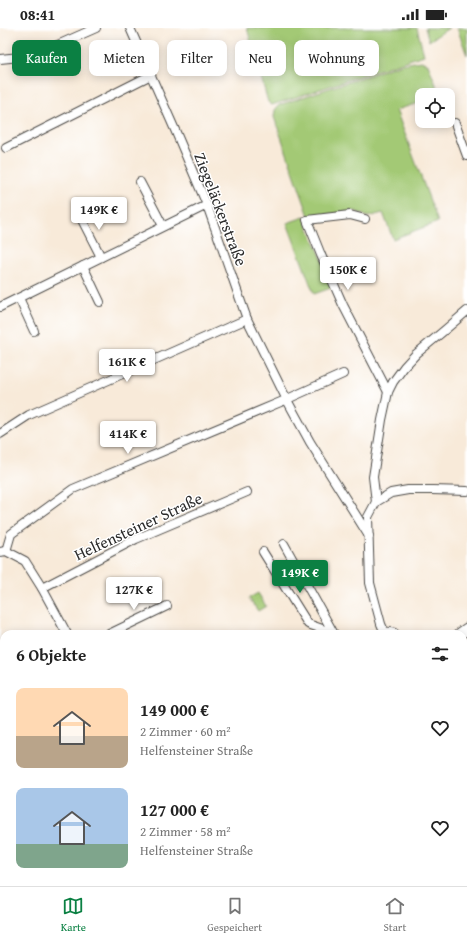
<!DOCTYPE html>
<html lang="de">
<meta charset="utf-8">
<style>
:root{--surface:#fff;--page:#f2f2f2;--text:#222;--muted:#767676;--line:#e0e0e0;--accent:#0b8043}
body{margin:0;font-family:"Gentium Book Plus",serif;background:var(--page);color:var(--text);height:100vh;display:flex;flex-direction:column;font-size:15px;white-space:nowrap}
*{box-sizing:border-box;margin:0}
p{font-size:13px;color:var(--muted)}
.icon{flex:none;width:22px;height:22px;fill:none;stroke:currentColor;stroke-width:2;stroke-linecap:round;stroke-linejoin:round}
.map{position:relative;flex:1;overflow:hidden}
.sheet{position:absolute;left:0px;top:602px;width:467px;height:256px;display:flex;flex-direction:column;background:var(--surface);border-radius:12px 12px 0 0;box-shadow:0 2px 10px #0003}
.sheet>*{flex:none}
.top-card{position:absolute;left:12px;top:12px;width:443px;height:36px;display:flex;gap:8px}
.controls{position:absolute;left:415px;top:60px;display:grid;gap:8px}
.controls a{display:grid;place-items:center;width:40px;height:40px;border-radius:8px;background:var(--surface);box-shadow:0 2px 10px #0003;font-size:20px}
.price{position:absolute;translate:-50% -34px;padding:0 9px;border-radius:4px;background:#fff;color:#222;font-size:13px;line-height:26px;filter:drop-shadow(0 1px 2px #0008)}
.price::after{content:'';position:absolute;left:50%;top:24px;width:12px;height:9px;margin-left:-6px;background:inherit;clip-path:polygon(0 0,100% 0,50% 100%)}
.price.active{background:var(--accent);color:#fff}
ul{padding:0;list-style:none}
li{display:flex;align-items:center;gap:12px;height:100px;padding:0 16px}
li span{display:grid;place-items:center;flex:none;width:112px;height:80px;border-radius:8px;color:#555}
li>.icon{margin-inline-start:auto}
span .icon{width:48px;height:48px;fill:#fffc;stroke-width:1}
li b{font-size:17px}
h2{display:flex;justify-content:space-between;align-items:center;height:48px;padding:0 16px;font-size:17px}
.tag{padding:0 14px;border-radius:8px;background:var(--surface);box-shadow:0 2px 10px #0003;font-size:14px;line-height:36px}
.tag.active{background:var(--accent);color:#fff}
.status{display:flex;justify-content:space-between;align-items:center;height:28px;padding:0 20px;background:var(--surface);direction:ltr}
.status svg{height:11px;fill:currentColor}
.menu{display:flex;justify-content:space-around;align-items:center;height:56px;border-top:1px solid var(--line);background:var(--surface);font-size:11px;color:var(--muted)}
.menu a{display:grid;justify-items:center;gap:2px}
.menu .active{color:var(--accent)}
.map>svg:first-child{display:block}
</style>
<div class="status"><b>08:41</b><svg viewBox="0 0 49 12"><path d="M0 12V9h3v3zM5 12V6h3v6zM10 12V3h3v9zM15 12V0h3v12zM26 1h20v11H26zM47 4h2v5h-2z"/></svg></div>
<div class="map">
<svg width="467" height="858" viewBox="0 0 467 858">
<rect width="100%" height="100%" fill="#fff"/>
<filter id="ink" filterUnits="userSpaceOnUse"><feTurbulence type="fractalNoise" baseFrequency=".025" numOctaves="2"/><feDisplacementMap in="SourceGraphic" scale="8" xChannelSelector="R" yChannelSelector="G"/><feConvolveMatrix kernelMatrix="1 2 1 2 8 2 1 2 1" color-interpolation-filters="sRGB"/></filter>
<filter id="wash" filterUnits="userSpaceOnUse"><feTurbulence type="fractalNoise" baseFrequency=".012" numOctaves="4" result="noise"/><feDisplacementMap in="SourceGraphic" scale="16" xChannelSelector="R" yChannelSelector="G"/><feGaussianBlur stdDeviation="0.9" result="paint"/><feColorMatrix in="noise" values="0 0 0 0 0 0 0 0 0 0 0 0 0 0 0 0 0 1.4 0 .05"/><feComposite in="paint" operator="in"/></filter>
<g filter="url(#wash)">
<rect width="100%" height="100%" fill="#f8ead9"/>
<g fill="#a3c974" stroke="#677a50">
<polygon points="247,0 417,0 424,27 272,77 268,74"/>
<polygon points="425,0 449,0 429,13"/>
<polygon points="457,0 467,0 467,27"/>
<polygon points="421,33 428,36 440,67 422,67 422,74 396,82 438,194 393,211 383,185 368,189 355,183 316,188 309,188 274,89 275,82 279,77 402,36"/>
<polygon points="304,189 334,259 314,266 287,195"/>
<polygon points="258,565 266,578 258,583 249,570"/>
</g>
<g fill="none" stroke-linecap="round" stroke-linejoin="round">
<polyline stroke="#70b8e8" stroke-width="2.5" points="463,853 467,856"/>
</g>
</g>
<g filter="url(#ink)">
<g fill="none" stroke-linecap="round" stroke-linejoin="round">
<g stroke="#4a4845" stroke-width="10">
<g id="street">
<polyline points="130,0 175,102 207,177 247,291 287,372 310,414 369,508"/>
<polyline points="0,31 20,29 53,19 96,0"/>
<polyline points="455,95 467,128"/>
<polyline points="6,120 151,47"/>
<polyline points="140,154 163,198"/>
<polyline points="79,186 101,229"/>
<polyline points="365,191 350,187 307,192 321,227 343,277 388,364"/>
<polyline points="83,238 100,274"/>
<polyline points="19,270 34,303"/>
<polyline points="0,279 207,177"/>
<polyline points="0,406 29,387 247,291"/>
<polyline points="376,474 373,449 382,392 388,364 393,354 404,339 416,326 446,301 467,283"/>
<polyline points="284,516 334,606"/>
<polyline points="6,523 11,506 73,461 283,373 343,346"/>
<polyline points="0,524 6,523 25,533 42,560 67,606"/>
<polyline points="263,524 308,596 328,603 330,606"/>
<polyline points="42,560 136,511 247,464"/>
<polyline points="385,605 381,596 370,555 368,489 376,474 391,465 408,462 432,462 467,463"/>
<polyline points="109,606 167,578"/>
<polyline points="463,636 467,635"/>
<polyline points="463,702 467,703"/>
<polyline points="463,780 467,780"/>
<polyline points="352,854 357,858"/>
</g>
</g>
<g stroke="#4a4845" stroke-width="13">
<g id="secondary">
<polyline points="383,606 385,605 393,606"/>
<polyline points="460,606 467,601"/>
<polyline points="0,751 4,750"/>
<polyline points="158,858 164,854"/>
</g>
</g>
<use href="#street" stroke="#fff" stroke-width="8"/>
<use href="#secondary" stroke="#fff" stroke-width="11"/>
</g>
</g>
<g text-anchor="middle" stroke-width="3" stroke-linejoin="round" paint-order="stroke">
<g font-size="16" fill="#2b2b2b" stroke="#fff">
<text transform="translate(221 181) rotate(69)" y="6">Ziegeläckerstraße</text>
<text transform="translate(138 498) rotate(-25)" y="6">Helfensteiner Straße</text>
</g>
</g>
</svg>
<div class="controls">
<a><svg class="icon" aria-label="locate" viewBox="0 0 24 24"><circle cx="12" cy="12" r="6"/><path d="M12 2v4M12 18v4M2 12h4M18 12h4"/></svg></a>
</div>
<b class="price" style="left:99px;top:203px">149K €</b>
<b class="price" style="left:348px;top:263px">150K €</b>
<b class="price" style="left:127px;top:355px">161K €</b>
<b class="price" style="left:128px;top:427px">414K €</b>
<b class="price active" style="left:300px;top:566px">149K €</b>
<b class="price" style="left:134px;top:583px">127K €</b>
<div class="top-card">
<a class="tag active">Kaufen</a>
<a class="tag">Mieten</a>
<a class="tag">Filter</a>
<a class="tag">Neu</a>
<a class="tag">Wohnung</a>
</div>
<section class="sheet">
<h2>6 Objekte<svg class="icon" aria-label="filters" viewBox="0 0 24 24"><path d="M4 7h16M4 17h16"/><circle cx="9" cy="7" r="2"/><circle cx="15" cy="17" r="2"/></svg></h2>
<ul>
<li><span style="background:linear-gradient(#ffd9b3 60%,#b9a48a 0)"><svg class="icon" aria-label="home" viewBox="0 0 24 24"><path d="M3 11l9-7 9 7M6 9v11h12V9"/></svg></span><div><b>149 000 €</b><p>2 Zimmer · 60 m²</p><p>Helfensteiner Straße</p></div><svg class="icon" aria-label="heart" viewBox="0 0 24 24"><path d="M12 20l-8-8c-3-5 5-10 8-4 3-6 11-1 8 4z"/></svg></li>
<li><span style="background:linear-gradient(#a9c7e8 70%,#7fa58c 0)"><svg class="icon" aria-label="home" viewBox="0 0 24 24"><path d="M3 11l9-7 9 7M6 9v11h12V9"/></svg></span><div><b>127 000 €</b><p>2 Zimmer · 58 m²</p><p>Helfensteiner Straße</p></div><svg class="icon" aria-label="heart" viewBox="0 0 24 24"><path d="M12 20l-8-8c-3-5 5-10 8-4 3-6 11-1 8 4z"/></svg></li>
</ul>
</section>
</div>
<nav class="menu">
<a class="active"><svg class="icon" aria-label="map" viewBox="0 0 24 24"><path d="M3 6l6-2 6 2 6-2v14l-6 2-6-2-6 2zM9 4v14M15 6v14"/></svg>Karte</a>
<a><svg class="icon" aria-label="saved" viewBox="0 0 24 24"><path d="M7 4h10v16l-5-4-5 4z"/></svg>Gespeichert</a>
<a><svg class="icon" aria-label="home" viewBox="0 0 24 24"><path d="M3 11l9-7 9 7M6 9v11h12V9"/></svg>Start</a>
</nav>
